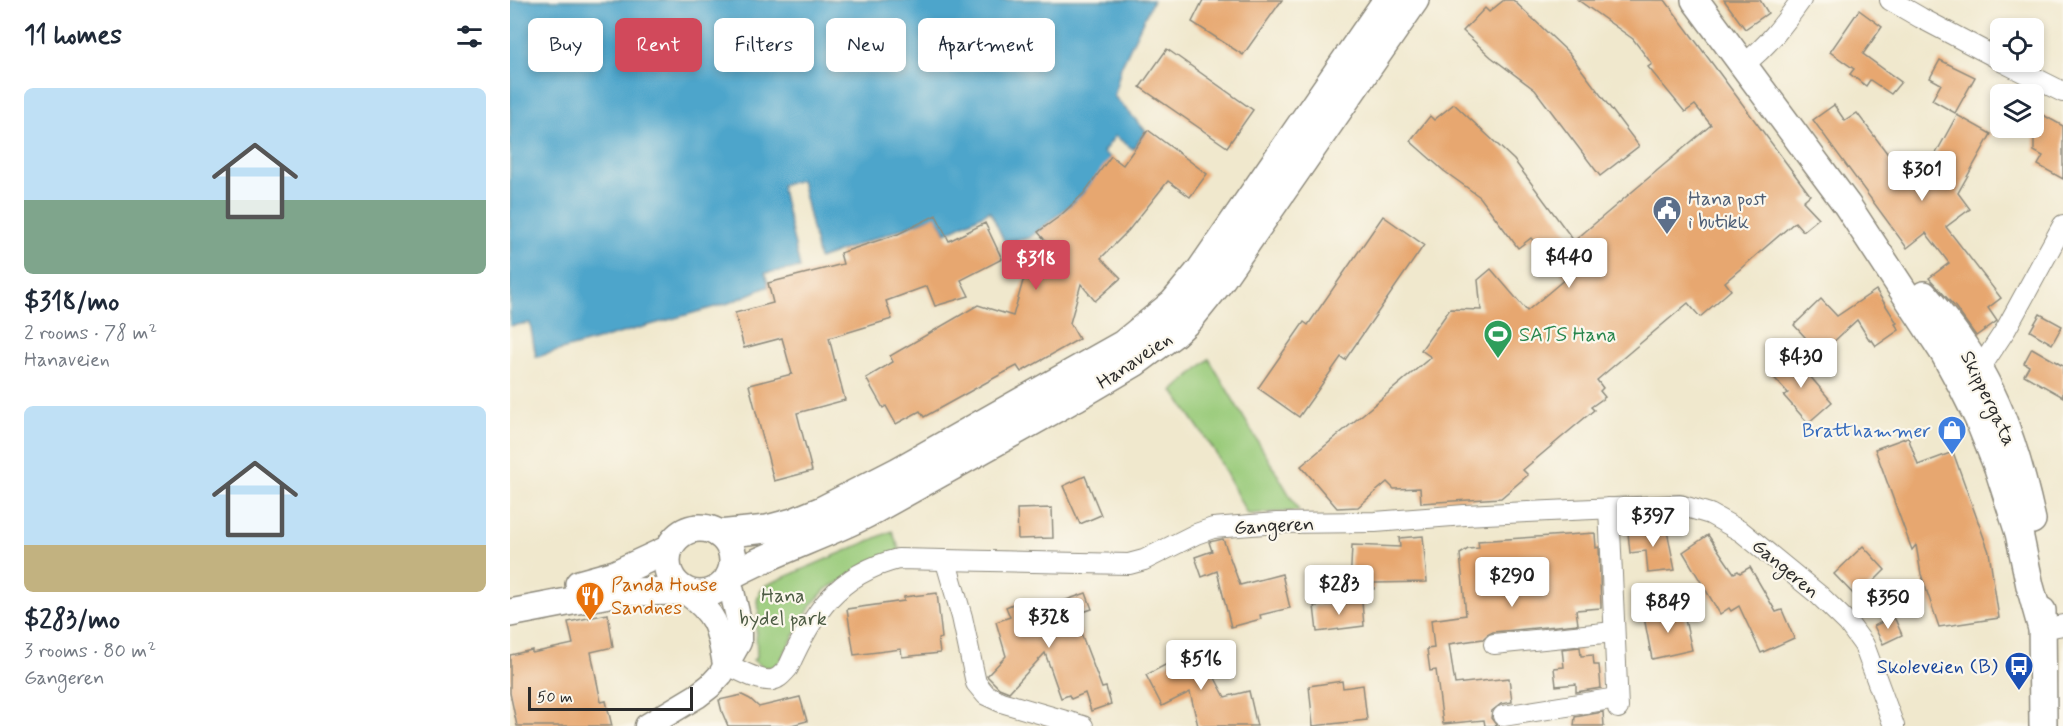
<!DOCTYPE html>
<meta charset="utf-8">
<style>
:root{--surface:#fff;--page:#f6f6f7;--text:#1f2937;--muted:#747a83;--accent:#d1495b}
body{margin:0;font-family:Mynerve,sans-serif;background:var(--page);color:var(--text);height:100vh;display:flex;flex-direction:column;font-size:22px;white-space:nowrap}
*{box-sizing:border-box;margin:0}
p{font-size:20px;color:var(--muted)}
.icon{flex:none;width:33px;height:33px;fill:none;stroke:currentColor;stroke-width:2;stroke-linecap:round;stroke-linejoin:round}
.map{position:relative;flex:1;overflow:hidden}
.drawer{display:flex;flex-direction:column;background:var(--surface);width:510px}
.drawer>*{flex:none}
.guide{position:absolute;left:18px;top:18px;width:570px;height:54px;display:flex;gap:12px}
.buttons{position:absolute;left:1480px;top:18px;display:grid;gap:12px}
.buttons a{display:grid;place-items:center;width:54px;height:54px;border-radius:9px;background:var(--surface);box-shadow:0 3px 9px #0003;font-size:30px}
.scale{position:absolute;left:18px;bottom:15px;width:165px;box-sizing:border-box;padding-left:6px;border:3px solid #2b2b2b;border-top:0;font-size:16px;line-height:21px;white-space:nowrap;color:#2b2b2b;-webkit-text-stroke:4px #fbf7ec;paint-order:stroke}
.price{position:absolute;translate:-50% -51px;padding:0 14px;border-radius:6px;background:#fff;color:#222;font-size:20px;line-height:39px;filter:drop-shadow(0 2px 3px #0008)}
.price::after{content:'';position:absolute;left:50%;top:36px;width:18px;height:14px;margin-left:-9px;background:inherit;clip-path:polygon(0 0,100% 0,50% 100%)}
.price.active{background:var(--accent);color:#fff}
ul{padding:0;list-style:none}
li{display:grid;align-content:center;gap:12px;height:318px;padding:0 24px}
li span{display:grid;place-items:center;height:186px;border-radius:9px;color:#555}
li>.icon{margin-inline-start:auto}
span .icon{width:108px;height:108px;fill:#fffc;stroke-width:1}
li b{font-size:26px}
h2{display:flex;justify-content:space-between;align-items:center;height:72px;padding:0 24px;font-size:26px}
.tag{padding:0 21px;border-radius:9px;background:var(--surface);box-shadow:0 3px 9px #0003;font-size:21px;line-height:54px}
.tag.active{background:var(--accent);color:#fff}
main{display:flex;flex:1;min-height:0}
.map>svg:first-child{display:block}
</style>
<main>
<section class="drawer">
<h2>11 homes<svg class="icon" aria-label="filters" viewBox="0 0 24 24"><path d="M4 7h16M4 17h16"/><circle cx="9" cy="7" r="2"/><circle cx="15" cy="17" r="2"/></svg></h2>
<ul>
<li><span style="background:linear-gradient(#bfe0f5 60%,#7fa58c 0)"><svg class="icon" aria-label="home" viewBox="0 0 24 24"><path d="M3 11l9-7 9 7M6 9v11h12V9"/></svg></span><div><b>$318/mo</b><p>2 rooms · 78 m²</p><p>Hanaveien</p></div></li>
<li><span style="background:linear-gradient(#bfe0f5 75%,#c2b280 0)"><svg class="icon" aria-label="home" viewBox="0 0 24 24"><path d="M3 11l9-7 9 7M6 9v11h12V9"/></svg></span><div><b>$283/mo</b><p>3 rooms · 80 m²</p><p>Gangeren</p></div></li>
</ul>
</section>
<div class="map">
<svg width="1553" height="726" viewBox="0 0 1553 726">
<rect width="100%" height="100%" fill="#fbf7ec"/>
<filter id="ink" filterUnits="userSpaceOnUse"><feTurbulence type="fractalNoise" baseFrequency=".0167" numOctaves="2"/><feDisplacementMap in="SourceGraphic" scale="12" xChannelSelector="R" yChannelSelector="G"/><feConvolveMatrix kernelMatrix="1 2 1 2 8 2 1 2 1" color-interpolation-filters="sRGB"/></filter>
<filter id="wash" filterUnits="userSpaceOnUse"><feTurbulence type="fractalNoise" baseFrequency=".008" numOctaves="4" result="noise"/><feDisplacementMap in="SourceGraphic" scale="24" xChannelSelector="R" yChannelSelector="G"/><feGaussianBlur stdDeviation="1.35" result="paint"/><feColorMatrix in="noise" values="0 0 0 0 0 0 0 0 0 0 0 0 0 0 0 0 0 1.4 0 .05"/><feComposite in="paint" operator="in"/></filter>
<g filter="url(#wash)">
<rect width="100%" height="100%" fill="#f0e8cd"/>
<g fill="#9acb7a" stroke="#627b52" stroke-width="1.5">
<polygon points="699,359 789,511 737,514 704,450 663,391"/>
<polygon points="382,531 390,551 316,589 302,604 270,661 264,667 253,667 243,660 247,657 246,625 249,609 247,601 249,593 256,585"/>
</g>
<polygon fill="#4ea5cb" stroke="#3c687b" stroke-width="1.5" points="0,0 643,0 611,67 604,96 636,131 623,149 605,136 593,152 602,159 570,197 519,238 495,243 480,211 436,233 426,216 309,259 291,180 271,185 290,268 255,273 259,286 219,303 26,357 20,323 0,326"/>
<g id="blocks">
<g fill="#e7a770">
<polygon points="693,0 772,0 733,55 682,22"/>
<polygon points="994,0 1003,0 1059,53 1129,146 1090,176 1025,90 981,57 953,31 975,8 979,12"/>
<polygon points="1068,0 1155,0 1300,195 1293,201 1309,218 1293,231 1285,222 1215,282 1221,290 1190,317 1178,303 1087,380 1093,388 1090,391 1095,397 1081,407 1084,410 1013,470 1018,475 991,498 911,503 910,488 884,489 877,482 848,507 827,508 791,466 921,357 911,350 940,309 971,310 968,280 981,269 1017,311 1056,278 1021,238 1008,248 970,197 934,171 900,141 920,116 924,120 944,104 1004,160 1064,241 1201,125 1185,105 1175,112 1138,67 1142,64 1123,39"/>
<polygon points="1214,0 1250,0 1258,13 1235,29"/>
<polygon points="1349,10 1372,27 1353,54 1391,82 1381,94 1360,80 1356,86 1340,74 1344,69 1320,52"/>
<polygon points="657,49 743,110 717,147 630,87"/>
<polygon points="1430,60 1465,77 1445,113 1422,100 1431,84 1420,78"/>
<polygon points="1324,105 1335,121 1347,113 1395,177 1425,155 1447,115 1481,134 1448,193 1460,209 1436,227 1491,298 1478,308 1487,321 1466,336 1446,308 1419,278 1439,263 1416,233 1397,248 1303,120"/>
<polygon points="1524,110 1553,126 1553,179 1528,165 1533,156 1524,151"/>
<polygon points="638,130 697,174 680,197 658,181 618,231 591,258 611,278 585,301 571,284 560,323 569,339 511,372 507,366 486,377 414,417 410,411 386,424 376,406 373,408 356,378 383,362 380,356 468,305 503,316 513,281 551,259 528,232 550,216 574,193 601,156 613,165"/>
<polygon points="426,215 439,241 475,223 492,259 451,280 459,296 425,306 417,286 376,301 382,319 319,338 335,400 287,413 302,471 264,481 239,385 282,374 272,338 234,348 225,313 263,303 258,283 333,264 330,253 388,234"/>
<polygon points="873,216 914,245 835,360 831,357 789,417 748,388 794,322 798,325"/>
<polygon points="1366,290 1387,323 1385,324 1389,330 1366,346 1362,340 1360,341 1347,320 1319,346 1315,341 1306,349 1284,325 1311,299 1327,316"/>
<polygon points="1530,314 1552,326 1542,344 1520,331"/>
<polygon points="1522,348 1553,366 1553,397 1514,375 1519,366 1514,363"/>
<polygon points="1281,354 1322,402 1298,423 1274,396 1278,393 1260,373"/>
<polygon points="1398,437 1408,465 1443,452 1479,552 1489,618 1429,627 1411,574 1406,545 1402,550 1365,449"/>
<polygon points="575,476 591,515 570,524 553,486"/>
<polygon points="542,508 543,538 508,539 507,509"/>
<polygon points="1156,526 1165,570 1138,573 1136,551 1120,553 1118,532"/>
<polygon points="1085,533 1086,548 1089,547 1091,608 1066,610 1068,624 983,632 977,635 973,639 939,644 945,684 999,678 1002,702 991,704 982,711 981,718 987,726 975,726 974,720 933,724 926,670 920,671 917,649 924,648 921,620 956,615 950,554 958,549 969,548 968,541"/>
<polygon points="1198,535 1224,573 1228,571 1230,573 1240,567 1266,612 1272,610 1284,638 1251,653 1229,606 1221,611 1219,608 1210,614 1173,552"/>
<polygon points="913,536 917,582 864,583 864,589 840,588 842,545 890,547 889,538"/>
<polygon points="713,539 730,585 772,574 780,608 750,615 751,619 721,627 707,571 692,577 685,557 702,551 699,542"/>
<polygon points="1353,546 1375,570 1347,598 1324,574"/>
<polygon points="427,593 432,638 428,639 430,653 392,657 391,649 344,655 337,609 394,601 394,597"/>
<polygon points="576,593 582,609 564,615 592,688 596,687 601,704 581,711 575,693 561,699 559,695 551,698 535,653 499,692 489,688 477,676 496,656 486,622 500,617 496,607 512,600 516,611 530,605 531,609"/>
<polygon points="852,602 854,626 807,632 804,606"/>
<polygon points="1173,611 1182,650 1142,659 1134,617"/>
<polygon points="98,614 103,647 81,652 91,702 96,701 102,726 7,726 0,693 0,655 22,650 22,653 63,644 58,622"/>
<polygon points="1378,619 1385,619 1392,635 1373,644 1364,626"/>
<polygon points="687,644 715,697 739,691 747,726 688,726 680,692 652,706 636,675 663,661 661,657"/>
<polygon points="1070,647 1071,656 1083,655 1084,665 1089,665 1091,688 1066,692 1066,684 1046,686 1044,668 1054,667 1052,649"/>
<polygon points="832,681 833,688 853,685 857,720 803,726 799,686"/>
<polygon points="232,695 240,699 249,707 290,697 297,721 278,726 218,726 212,712 209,700"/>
<polygon points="1093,712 1094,726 1064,726 1065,717"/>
</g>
</g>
</g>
<g filter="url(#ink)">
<use href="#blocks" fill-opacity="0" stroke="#8e8a7c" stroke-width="1.5"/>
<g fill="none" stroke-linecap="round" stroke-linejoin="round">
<g stroke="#8e8a7c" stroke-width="22">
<g id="minor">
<polyline points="1380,0 1411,18 1491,60"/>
<polyline points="1493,62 1553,92"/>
<path d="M1233,65C1257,47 1274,24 1291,0"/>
<polyline points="1461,377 1469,370 1496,329 1553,225"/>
<polyline points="1099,508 1108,708"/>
<polyline points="436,562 452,617 466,683 476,695 491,702 573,726"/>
<polyline points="1532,629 1553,625"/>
<polyline points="984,644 1104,632"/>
<path d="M215,664C228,669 248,682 262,680C269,679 273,673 278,668C302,614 327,574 388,559L619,564L634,560L686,534L703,528L767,523L865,522L955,515L1170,505L1200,514L1232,532L1309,595L1338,623L1354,645L1384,726"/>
<polyline points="993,716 1107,698"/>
</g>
</g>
<g stroke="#8e8a7c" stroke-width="27">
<g id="tertiary">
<path d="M177,593C208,616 208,628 215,664"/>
<polyline points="137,726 187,696 200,686 211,674 229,642 229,621 219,579"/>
</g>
</g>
<g stroke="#8e8a7c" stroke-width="30">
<g id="secondary">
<polyline points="1185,0 1337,205 1434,353 1452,386 1468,418 1488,468 1509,533 1520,586 1532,629"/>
<path d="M1414,295C1427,310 1440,325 1451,342C1489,394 1508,457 1522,520"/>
<circle cx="190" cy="561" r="33"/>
<polyline points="209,534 257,529 283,522 310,511 388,471 613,344 663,303 691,269 877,0"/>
<path d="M220,576C264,551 312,537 357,514L565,398L626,362L664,334L680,319L709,283L905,0"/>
<polyline points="69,584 105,574 159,549"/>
<polyline points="1532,611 1533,726"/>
<polyline points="0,613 109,592 174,591"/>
</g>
</g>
<use href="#minor" stroke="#fff" stroke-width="20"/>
<use href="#tertiary" stroke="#fff" stroke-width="24"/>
<use href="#secondary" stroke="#fff" stroke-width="27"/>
</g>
</g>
<defs>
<g id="civic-pin" transform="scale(1.5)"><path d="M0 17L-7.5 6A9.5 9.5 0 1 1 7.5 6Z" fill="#5c6f8a" stroke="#fbf7ec"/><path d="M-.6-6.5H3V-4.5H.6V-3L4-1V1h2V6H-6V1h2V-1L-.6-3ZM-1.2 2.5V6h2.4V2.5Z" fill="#fff"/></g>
<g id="stadium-pin" transform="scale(1.5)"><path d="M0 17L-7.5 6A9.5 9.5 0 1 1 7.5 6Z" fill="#2e9e5b" stroke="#fbf7ec"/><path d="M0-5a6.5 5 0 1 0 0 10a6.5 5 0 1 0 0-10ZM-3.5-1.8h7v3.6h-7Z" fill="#fff"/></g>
<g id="shop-pin" transform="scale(1.5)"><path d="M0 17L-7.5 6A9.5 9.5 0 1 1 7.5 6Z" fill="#3f7fe0" stroke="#fbf7ec"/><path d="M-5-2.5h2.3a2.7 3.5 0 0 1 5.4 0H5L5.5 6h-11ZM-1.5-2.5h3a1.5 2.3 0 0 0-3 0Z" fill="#fff"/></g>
<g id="restaurant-pin" transform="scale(1.5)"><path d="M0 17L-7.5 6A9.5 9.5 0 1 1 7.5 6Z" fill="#e8710a" stroke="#fbf7ec"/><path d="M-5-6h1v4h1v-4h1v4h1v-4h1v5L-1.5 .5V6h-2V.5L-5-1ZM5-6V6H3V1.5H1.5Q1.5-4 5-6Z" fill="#fff"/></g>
<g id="bus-pin" transform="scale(1.5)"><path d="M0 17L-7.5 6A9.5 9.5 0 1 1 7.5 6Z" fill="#1a4fb4" stroke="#fbf7ec"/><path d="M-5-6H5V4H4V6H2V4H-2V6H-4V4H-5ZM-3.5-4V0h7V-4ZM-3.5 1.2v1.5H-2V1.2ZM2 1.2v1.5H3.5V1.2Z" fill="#fff"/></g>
</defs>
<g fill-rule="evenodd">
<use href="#civic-pin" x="1157" y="210"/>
<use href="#stadium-pin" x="988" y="334"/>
<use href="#shop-pin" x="1442" y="430"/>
<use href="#restaurant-pin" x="80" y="596"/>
<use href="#bus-pin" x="1509" y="666"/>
</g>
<g text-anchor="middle" stroke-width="4.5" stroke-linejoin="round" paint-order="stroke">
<g font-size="20" fill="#4e5e75" stroke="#fbf7ec" text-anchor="start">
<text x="1178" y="205">Hana post<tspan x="1178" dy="23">i butikk</tspan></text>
</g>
<g font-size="20" fill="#27864d" stroke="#fbf7ec" text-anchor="start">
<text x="1009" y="341">SATS Hana</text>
</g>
<g font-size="20" fill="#2b2b2b" stroke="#fbf7ec">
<text transform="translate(624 360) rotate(-34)" y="7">Hanaveien</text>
<text transform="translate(1479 398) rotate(64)" y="7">Skippergata</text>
<text transform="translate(764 525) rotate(-3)" y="7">Gangeren</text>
<text transform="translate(1276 568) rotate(40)" y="7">Gangeren</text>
</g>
<g font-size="20" fill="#366cbe" stroke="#fbf7ec" text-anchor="end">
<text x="1421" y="437">Bratthammer</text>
</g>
<g font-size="20" fill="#c56008" stroke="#fbf7ec" text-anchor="start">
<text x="101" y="591">Panda House<tspan x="101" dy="23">Sandnes</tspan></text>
</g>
<g font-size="20" fill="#4c5b43" stroke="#fbf7ec">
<text x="273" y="602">Hana<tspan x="273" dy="23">bydel park</tspan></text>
</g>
<g font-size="20" fill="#164399" stroke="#fbf7ec" text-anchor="end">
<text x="1488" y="673">Skoleveien (B)</text>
</g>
</g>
</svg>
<div class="buttons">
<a><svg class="icon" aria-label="locate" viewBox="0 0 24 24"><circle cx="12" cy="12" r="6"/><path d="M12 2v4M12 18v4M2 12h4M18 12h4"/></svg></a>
<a><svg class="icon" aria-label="layers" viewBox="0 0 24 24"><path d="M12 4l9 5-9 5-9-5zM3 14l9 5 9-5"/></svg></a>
</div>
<div class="scale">50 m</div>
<b class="price" style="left:1412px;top:202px">$301</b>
<b class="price" style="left:1059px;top:289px">$440</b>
<b class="price active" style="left:526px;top:291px">$318</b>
<b class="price" style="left:1291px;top:389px">$430</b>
<b class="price" style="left:1143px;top:548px">$397</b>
<b class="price" style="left:1002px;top:608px">$290</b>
<b class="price" style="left:829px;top:616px">$283</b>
<b class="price" style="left:1378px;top:630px">$350</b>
<b class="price" style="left:1158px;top:634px">$849</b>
<b class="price" style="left:539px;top:649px">$328</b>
<b class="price" style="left:691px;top:691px">$516</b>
<div class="guide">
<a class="tag">Buy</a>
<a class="tag active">Rent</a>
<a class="tag">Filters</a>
<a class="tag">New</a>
<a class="tag">Apartment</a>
</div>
</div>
</main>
